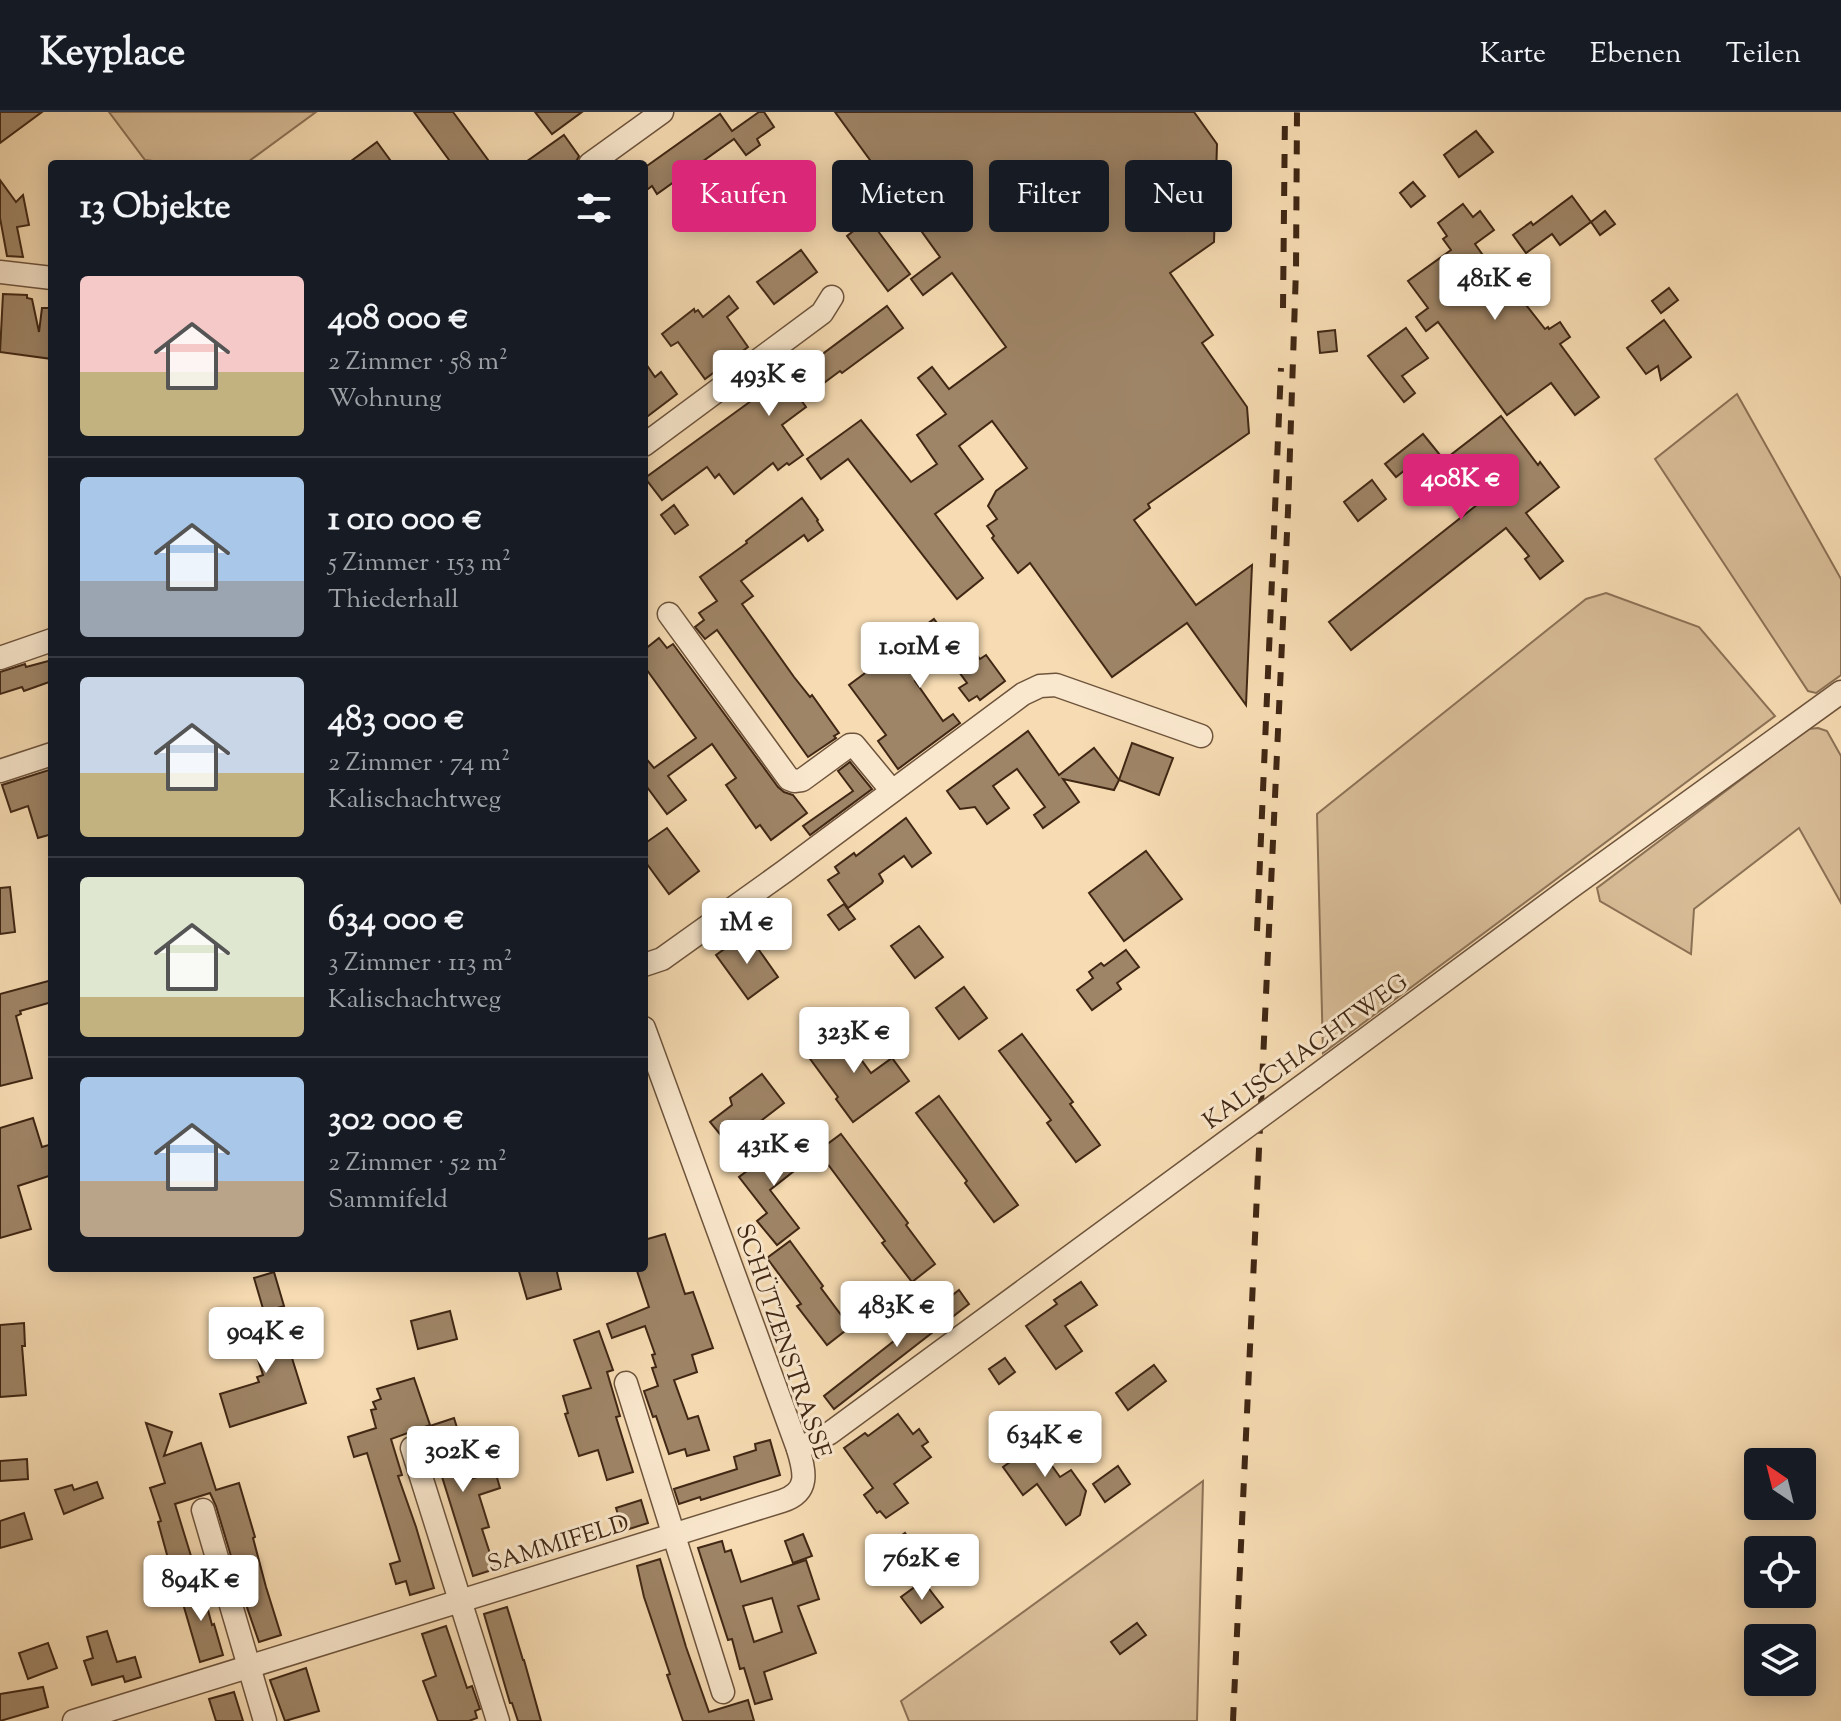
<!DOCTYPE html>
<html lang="de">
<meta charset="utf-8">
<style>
:root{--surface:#171b24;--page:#242831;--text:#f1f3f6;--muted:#9ea1a6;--line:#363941;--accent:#db2777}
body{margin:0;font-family:"Sorts Mill Goudy",serif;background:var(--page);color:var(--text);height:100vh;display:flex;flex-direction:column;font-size:30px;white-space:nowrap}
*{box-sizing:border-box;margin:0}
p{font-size:26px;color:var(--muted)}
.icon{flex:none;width:44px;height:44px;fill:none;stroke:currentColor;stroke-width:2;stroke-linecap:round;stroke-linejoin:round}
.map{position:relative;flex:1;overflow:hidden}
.side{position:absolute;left:48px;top:48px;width:600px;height:1112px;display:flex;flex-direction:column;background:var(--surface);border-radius:8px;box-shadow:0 4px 20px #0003}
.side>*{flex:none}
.hud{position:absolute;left:672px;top:48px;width:760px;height:72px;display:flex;gap:16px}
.needle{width:52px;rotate:325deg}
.tools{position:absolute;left:1744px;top:1336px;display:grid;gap:16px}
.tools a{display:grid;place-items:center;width:72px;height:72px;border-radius:8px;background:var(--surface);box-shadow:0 4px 20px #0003;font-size:40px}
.price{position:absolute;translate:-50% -68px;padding:0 18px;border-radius:8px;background:#fff;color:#222;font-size:26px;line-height:52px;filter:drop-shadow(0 2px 4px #0008)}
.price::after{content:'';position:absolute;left:50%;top:48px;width:24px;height:18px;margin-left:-12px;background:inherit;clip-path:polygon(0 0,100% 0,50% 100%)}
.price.selected{background:var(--accent);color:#fff}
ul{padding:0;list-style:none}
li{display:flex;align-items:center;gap:24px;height:200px;padding:0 32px}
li+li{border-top:2px solid var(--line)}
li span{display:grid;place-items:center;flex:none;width:224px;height:160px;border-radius:8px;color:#555}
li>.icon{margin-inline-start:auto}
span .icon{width:96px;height:96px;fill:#fffc;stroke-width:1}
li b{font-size:34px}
h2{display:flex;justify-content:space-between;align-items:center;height:96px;padding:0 32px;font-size:34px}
.chip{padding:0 28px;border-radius:8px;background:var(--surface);box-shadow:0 4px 20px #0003;font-size:28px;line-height:72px}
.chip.selected{background:var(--accent);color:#fff}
header{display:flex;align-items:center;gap:48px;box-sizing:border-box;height:112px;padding:0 40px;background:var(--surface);border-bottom:2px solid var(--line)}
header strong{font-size:38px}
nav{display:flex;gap:44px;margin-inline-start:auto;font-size:28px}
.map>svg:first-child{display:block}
</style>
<header>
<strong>Keyplace</strong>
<nav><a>Karte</a><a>Ebenen</a><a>Teilen</a></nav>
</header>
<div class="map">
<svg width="1841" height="1609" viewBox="0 0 1841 1609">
<rect width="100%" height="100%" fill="#f7dcb3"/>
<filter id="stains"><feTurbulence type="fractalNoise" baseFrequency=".0025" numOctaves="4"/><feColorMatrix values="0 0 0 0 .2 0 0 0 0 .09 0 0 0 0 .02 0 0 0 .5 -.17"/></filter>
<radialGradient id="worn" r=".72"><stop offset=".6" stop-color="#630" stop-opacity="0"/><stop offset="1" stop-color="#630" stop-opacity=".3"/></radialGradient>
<g fill="#d8bd98" stroke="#8c7256" stroke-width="2">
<polygon points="109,0 316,0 245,52 177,52 145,48"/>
<polygon points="1737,282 1841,467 1841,563 1816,581 1808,579 1655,347"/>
<polygon points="1606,481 1699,515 1775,604 1323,941 1317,702 1586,487"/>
<polygon points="1818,616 1827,619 1841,644 1841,791 1799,716 1694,797 1691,842 1600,789 1597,776 1808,617"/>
<polygon points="1203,1369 1197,1609 909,1609 901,1589"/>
</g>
<g fill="#9f8567" stroke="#402714" stroke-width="2" fill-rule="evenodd">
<polygon points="0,0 42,0 0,31"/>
<polygon points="414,0 453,0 491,52 452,52"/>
<polygon points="535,0 582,0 552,22"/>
<polygon points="759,0 764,0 774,15 757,27 760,33 746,43 734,27 657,82 652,74 644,80 644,56 720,2 732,19"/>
<polygon points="835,0 1194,0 1217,32 1214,130 1170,161 1213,223 1202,231 1247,295 1249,321 1148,392 1150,396 1134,408 1196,493 1252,453 1246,593 1187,511 1112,565 1030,451 1018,461 992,426 994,424 987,414 997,407 988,394 996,379 1027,356 992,309 959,334 983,367 935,402 983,466 957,487 848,347 821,367 807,347 861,308 911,370 937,352 917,323 946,302 918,266 932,255 949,277 1006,235 952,161 923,183 911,167 940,145 896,84 865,107 855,93 886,70"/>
<polygon points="1476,19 1493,40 1459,65 1444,43"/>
<polygon points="564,23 579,44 577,48 571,52 523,52"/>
<polygon points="377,30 393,52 347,52"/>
<polygon points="0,68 16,90 23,83 29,113 17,115 23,145 7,144 0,106"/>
<polygon points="1413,70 1425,84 1411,95 1400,81"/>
<polygon points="1572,84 1591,110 1605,99 1615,112 1600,123 1591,110 1560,133 1552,122 1526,141 1513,123 1531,110 1533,113"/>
<polygon points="1463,92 1473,105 1480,99 1494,118 1475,132 1492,156 1496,155 1545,217 1548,215 1549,217 1560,210 1570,225 1560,232 1599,285 1575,303 1551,271 1507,303 1438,210 1426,219 1416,205 1428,196 1408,169 1451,138 1443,127 1447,124 1438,111"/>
<polygon points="869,107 910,162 888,179 847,124"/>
<polygon points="801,138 817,160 774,192 757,170"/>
<polygon points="1669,176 1678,188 1661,201 1652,189"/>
<polygon points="3,182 27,183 27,186 32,187 39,220 42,196 52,196 52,247 0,240"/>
<polygon points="729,184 738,196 727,205 748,235 705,267 678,230 671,234 662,222 694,197 695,200 698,198 703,205"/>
<polygon points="887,194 903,216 842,261 840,259 801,288 806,295 782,313 803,343 789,353 787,351 778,358 773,351 734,382 719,362 715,366 707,355 662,388 645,366 751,289 816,243 817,246"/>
<polygon points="1664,208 1691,245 1661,268 1658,254 1646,262 1627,236"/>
<polygon points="1406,216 1428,246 1402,264 1415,281 1404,290 1368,244"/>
<polygon points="1335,218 1337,239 1320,241 1318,220"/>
<polygon points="644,249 655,265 661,260 677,282 644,307"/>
<polygon points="1501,304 1538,353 1540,350 1559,375 1526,401 1563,449 1540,467 1525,447 1529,444 1506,416 1351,538 1329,510 1478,392 1455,361 1434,377 1414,351 1396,365 1385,352 1423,322 1444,348"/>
<polygon points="1372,368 1386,387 1358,409 1344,390"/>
<polygon points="802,386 818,408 817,409 823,418 808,429 804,423 741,469 753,484 742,492 794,565 810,585 812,583 839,621 834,624 836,626 808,645 717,518 705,527 695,515 704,508 699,501 717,489 700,465 747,431 746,429"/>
<polygon points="674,393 688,413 675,422 661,403"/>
<polygon points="934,507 944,520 954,513 980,547 986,543 1005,569 980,588 977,584 969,589 959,576 967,571 948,545 915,569 943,609 953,602 960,611 898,657 878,629 886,623 849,573 918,522 916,520"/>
<polygon points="659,526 667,536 673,532 778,675 784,680 793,683 807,701 771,728 760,713 756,716 726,673 736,666 712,632 668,664 686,688 667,702 644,671 644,644 654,656 696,626 644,554 644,538"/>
<polygon points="52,548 52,569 24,579 22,575 0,582 0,560 25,552 26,555"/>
<polygon points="1028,619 1059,663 1094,636 1119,668 1114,678 1063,667 1079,690 1043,716 1034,703 1045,695 1017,657 993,674 1009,696 987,712 975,695 960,697 947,679"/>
<polygon points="1132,631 1173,646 1159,683 1119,668"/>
<polygon points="850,650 872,677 810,723 803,714 853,679 838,659"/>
<polygon points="52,657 52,722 38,726 28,694 11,700 2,673"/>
<polygon points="906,706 931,741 912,755 904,744 879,762 883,769 882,771 848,796 828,768 839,761 835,755 854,741 856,744"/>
<polygon points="667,716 699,759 669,782 644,748 644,732"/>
<polygon points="1146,739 1182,787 1124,829 1089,781"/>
<polygon points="10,775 15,820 0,822 0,776"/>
<polygon points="844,792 855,807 839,818 828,803"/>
<polygon points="919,814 943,845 915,866 891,834"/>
<polygon points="747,821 778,865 748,887 716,843"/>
<polygon points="1126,838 1139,855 1117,871 1121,877 1092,898 1077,878 1093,866 1089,860 1101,851 1104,854"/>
<polygon points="52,868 52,890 20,899 21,902 16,904 32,966 0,974 0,882"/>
<polygon points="964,875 987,906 959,927 936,896"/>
<polygon points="838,916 871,961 892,946 909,969 853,1010 836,987 838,985 805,940"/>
<polygon points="1022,922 1073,990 1070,992 1100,1033 1076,1050 1047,1011 1051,1008 999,939"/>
<polygon points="762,962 784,991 744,1022 738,1015 723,1026 710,1010 732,993 730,986"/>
<polygon points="939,984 1018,1093 994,1110 965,1071 967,1069 916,1001"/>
<polygon points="33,1006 42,1035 52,1032 52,1063 18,1074 31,1117 0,1126 0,1016"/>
<polygon points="841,1022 908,1111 906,1113 935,1152 912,1170 882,1131 885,1129 818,1039"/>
<polygon points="791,1026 808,1048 770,1078 799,1116 777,1133 757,1109 767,1101 739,1065"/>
<polygon points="665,1122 685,1182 693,1180 713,1236 692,1243 697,1260 674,1268 688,1307 698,1304 709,1338 687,1344 685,1337 669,1342 656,1304 653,1305 644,1279 658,1274 652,1256 656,1255 652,1243 655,1242 645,1214 612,1226 607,1212 649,1195 636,1156 644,1156 644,1128"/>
<polygon points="790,1129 823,1174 821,1176 850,1215 827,1233 797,1194 801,1192 767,1146"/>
<polygon points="518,1156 556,1156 561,1177 527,1187"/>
<polygon points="274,1160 284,1194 264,1200 254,1166"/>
<polygon points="1081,1170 1097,1193 1065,1214 1082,1239 1056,1257 1026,1214 1057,1192 1054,1188"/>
<polygon points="959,1178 969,1192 834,1297 824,1284"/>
<polygon points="277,1198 306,1291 230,1315 220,1282 259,1270 257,1265 263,1263 245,1208"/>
<polygon points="450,1199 457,1227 418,1237 411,1209"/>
<polygon points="24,1211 25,1234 22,1234 26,1283 0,1285 0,1213"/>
<polygon points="599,1219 613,1258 607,1260 620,1304 616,1305 633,1360 607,1368 598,1338 579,1344 565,1302 568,1301 563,1284 591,1276 574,1228"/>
<polygon points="1005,1246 1015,1260 999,1272 989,1257"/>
<polygon points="1154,1253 1166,1269 1128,1298 1116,1281"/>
<polygon points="414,1266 430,1313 391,1327 402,1363 398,1364 416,1415 434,1476 410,1483 406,1469 396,1472 390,1452 400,1449 367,1341 354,1345 348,1325 376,1316 371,1298 376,1297 373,1290 381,1287 377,1277"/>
<polygon points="898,1302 913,1322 919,1317 928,1330 922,1334 931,1345 894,1372 908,1391 886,1406 880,1399 877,1401 864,1383 873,1376 844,1336 865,1321 868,1324"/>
<polygon points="454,1306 459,1322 454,1324 468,1368 495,1359 500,1376 479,1383 489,1415 482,1417 495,1457 473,1464 438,1352 436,1353 424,1316"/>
<polygon points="146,1311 172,1320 164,1344 201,1331 216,1378 239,1371 255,1425 253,1426 266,1475 281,1523 259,1530 242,1481 216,1394 210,1381 175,1392 191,1444 169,1450 158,1410 161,1409 150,1376 165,1371"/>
<polygon points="1030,1323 1060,1365 1071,1358 1086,1379 1080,1403 1066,1413 1037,1372 1023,1383 1003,1355 1010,1350 1004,1341"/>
<polygon points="770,1328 780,1363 701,1388 700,1385 679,1392 674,1377 737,1357 734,1345 756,1338 755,1332"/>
<polygon points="27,1347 28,1367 0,1369 0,1349"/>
<polygon points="1118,1354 1130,1372 1105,1390 1093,1372"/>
<polygon points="97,1370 103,1386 64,1402 55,1378 72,1373 74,1378"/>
<polygon points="641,1388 648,1411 623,1419 616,1396"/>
<polygon points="24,1401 32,1427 0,1436 0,1409"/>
<polygon points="905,1421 920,1442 899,1458 883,1437"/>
<polygon points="803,1422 812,1444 793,1451 785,1429"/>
<path d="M722,1429L725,1440L731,1438L741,1470L806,1448L819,1487L798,1494L816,1541L764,1560L772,1587L755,1592L744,1556L740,1557L732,1527L728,1528L698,1436ZM772,1486L782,1520L754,1530L743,1494Z"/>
<polygon points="660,1447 686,1535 709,1600 748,1588 754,1609 683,1609 667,1563 670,1562 644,1485 637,1454"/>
<polygon points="923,1469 943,1495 921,1511 901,1485"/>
<polygon points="201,1472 212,1513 214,1512 223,1543 200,1550 179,1478"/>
<polygon points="507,1495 523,1548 524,1548 541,1609 518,1609 512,1591 510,1591 484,1502"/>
<polygon points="1137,1511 1146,1523 1120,1542 1111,1530"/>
<polygon points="446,1514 467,1576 472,1574 480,1597 475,1599 477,1606 469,1609 438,1609 423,1569 436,1564 422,1522"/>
<polygon points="107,1519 117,1550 135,1545 141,1565 125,1570 123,1564 92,1573 84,1549 93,1546 87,1525"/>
<polygon points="48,1531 57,1556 28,1567 19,1541"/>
<polygon points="306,1556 319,1599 285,1609 270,1568"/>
<polygon points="43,1575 48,1595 0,1609 0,1582"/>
<polygon points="234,1580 243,1609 216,1609 209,1587"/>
</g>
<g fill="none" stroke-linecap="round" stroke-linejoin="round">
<g stroke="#6e543c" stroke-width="25">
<g id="street">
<polyline points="590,52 662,0"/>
<polyline points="0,160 52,166"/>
<polyline points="644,333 822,201 832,185"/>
<polyline points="669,502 789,667 794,669 802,668 850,633 854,633 892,679"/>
<polyline points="0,546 52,528"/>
<polyline points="0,659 52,642"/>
<polyline points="644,853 662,847 785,759 1023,582 1040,574 1056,573 1201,624"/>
<polyline points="1313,966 1567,778 1841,580"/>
<polyline points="626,1271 723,1580"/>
<polyline points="412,1336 498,1609"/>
<polyline points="798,1337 830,1321 1200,1049"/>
<polyline points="203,1398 265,1609"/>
<path d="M74,1609L782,1389C810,1380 805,1360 798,1337L644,916"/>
</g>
</g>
<use href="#street" stroke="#fae8ce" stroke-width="22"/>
<g stroke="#402714" stroke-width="6" stroke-dasharray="14 14" stroke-linecap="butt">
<polyline points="1283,196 1285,0"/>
<polyline points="1257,819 1281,256"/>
<polyline points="1233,1609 1288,399 1296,157 1297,0"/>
</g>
<g stroke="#6e543c" stroke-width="25" stroke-linecap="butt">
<polyline id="street-bridge" points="1200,1049 1313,966"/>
</g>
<use href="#street-bridge" stroke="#fae8ce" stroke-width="22"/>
</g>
<g text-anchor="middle" stroke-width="6" stroke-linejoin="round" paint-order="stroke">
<g font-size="24" fill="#402714" stroke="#fae8ce">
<text transform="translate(1305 939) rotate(-36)" y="8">KALISCHACHTWEG</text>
<text transform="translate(784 1229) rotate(71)" y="8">SCHÜTZENSTRASSE</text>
<text transform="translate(558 1431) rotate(-17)" y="8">SAMMIFELD</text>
</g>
</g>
<rect width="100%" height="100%" filter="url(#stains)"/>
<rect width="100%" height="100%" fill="url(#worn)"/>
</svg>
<div class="tools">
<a><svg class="needle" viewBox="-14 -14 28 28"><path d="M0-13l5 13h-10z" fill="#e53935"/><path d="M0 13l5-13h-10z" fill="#9ea1a6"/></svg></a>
<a><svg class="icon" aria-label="locate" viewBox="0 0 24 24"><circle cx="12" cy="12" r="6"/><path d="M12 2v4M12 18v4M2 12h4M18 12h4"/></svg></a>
<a><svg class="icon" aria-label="layers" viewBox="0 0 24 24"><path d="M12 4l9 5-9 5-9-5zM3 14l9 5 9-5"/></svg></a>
</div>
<b class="price" style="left:1495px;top:210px">481K €</b>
<b class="price" style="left:769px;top:306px">493K €</b>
<b class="price selected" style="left:1461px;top:410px">408K €</b>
<b class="price" style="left:920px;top:578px">1.01M €</b>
<b class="price" style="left:747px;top:854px">1M €</b>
<b class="price" style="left:854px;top:963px">323K €</b>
<b class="price" style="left:774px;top:1076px">431K €</b>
<b class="price" style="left:897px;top:1237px">483K €</b>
<b class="price" style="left:266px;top:1263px">904K €</b>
<b class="price" style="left:1045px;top:1367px">634K €</b>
<b class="price" style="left:463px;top:1382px">302K €</b>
<b class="price" style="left:922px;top:1490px">762K €</b>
<b class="price" style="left:201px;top:1511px">894K €</b>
<div class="hud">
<a class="chip selected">Kaufen</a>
<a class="chip">Mieten</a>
<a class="chip">Filter</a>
<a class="chip">Neu</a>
</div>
<section class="side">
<h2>13 Objekte<svg class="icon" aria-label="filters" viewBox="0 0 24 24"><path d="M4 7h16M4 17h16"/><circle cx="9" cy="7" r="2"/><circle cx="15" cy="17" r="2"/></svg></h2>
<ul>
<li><span style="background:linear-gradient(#f6c9c9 60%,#c2b280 0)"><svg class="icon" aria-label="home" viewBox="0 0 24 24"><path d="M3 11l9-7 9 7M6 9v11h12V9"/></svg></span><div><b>408 000 €</b><p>2 Zimmer · 58 m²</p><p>Wohnung</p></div></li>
<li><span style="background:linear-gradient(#a9c7e8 65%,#9aa5b1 0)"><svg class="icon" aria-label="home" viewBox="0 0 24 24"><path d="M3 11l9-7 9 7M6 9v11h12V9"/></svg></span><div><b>1 010 000 €</b><p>5 Zimmer · 153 m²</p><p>Thiederhall</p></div></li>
<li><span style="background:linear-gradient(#c9d6e8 60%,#c2b280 0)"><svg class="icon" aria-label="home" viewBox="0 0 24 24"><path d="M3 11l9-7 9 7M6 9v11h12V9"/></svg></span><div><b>483 000 €</b><p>2 Zimmer · 74 m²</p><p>Kalischachtweg</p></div></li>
<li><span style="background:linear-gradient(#dfe7d0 75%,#c2b280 0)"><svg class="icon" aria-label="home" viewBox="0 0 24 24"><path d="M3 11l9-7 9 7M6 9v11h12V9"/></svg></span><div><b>634 000 €</b><p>3 Zimmer · 113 m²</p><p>Kalischachtweg</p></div></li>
<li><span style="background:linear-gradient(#a9c7e8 65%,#b9a48a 0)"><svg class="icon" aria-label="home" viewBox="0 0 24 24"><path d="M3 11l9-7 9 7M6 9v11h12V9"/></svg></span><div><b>302 000 €</b><p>2 Zimmer · 52 m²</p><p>Sammifeld</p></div></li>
</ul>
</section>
</div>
